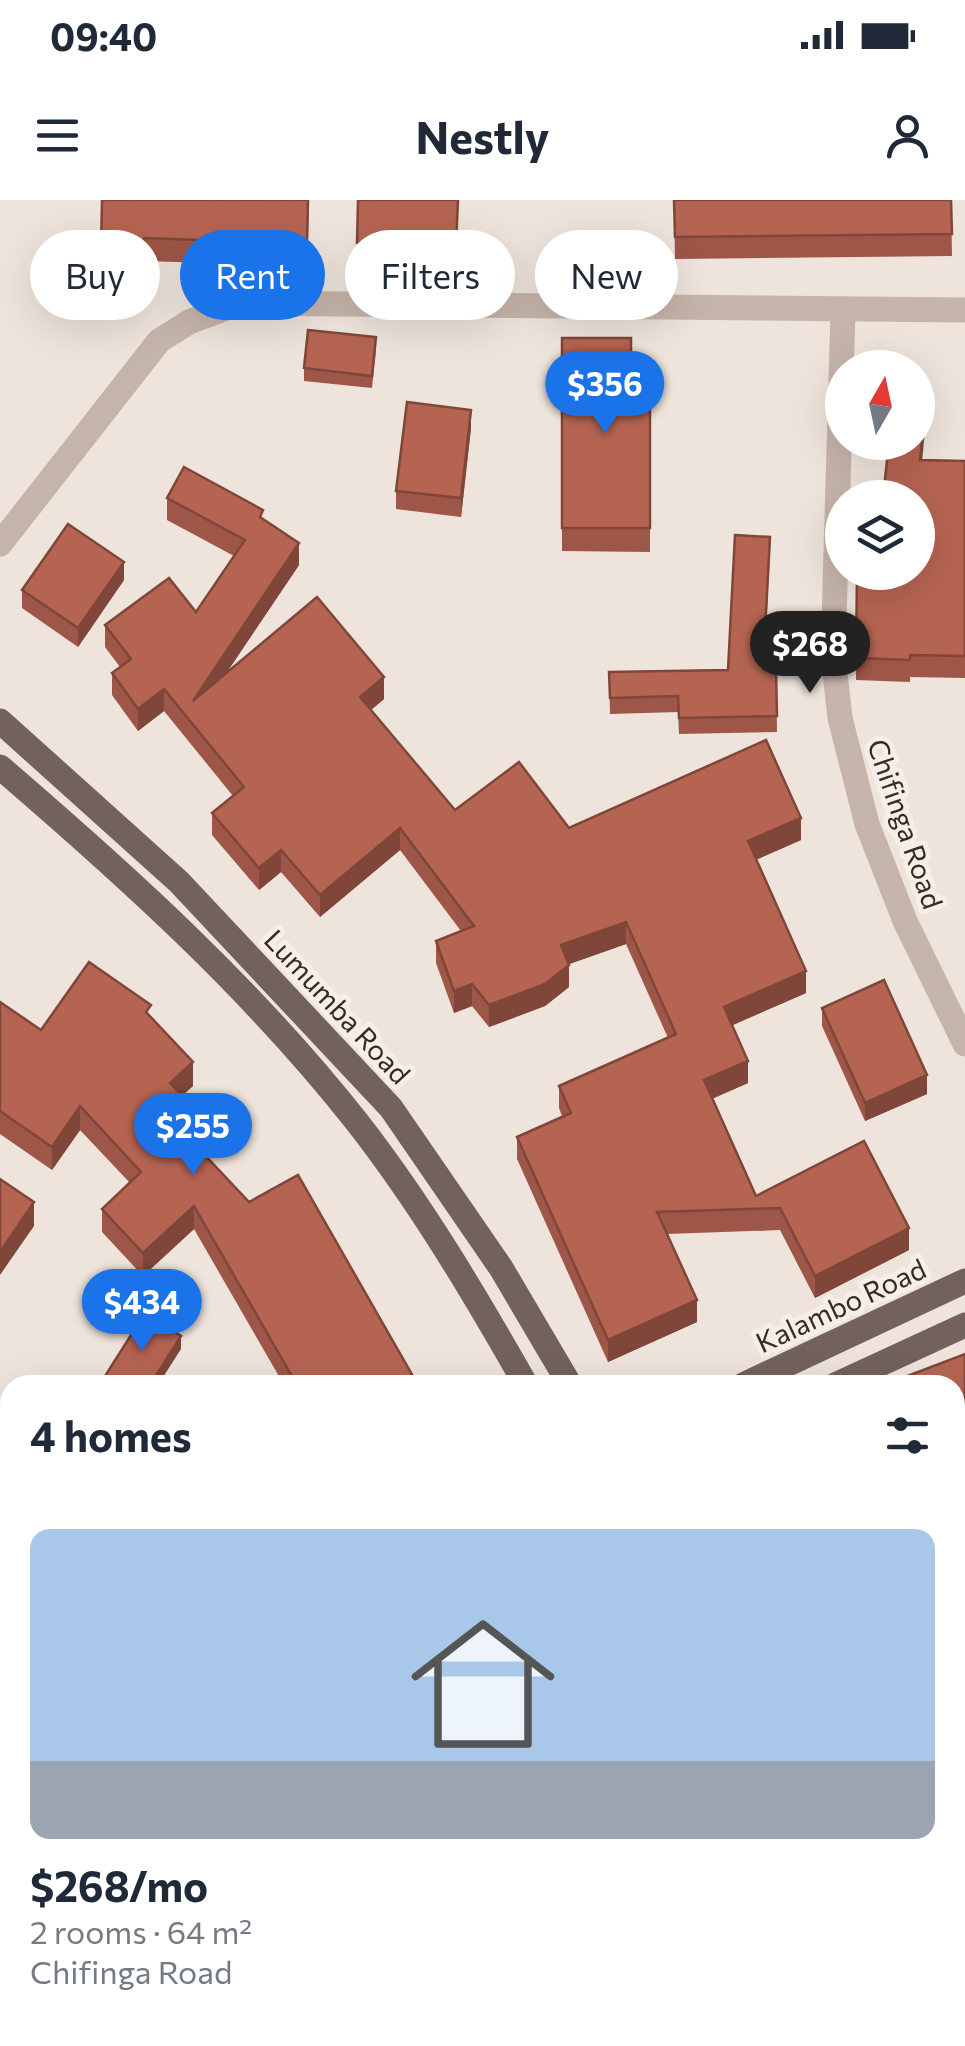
<!DOCTYPE html>
<meta charset="utf-8">
<style>
:root{--surface:#fff;--page:#f6f6f7;--text:#1f2937;--muted:#747a83;--line:#e0e1e3;--accent:#1a73e8}
body{margin:0;font-family:Commissioner,sans-serif;background:var(--page);color:var(--text);height:100vh;display:flex;flex-direction:column;font-size:38px;white-space:nowrap}
*{box-sizing:border-box;margin:0}
p{font-size:32px;color:var(--muted)}
.icon{flex:none;width:55px;height:55px;fill:none;stroke:currentColor;stroke-width:2;stroke-linecap:round;stroke-linejoin:round}
.map{position:relative;flex:1;overflow:hidden}
.sheet{position:absolute;left:0px;top:1175px;width:965px;height:672px;display:flex;flex-direction:column;background:var(--surface);border-radius:30px 30px 0 0;box-shadow:0 10px 40px #0002}
.sheet>*{flex:none}
.guide{position:absolute;left:30px;top:30px;width:905px;height:90px;display:flex;gap:20px}
.needle{width:65px;rotate:9deg}
.controls{position:absolute;left:825px;top:150px;display:grid;gap:20px}
.controls a{display:grid;place-items:center;width:110px;height:110px;border-radius:50%;background:var(--surface);box-shadow:0 10px 40px #0002;font-size:50px}
.price{position:absolute;translate:-50% -85px;padding:0 22px;border-radius:35px;background:var(--accent);color:#fff;font-size:32px;line-height:65px;filter:drop-shadow(0 2px 5px #0008)}
.price::after{content:'';position:absolute;left:50%;top:60px;width:30px;height:22px;margin-left:-15px;background:inherit;clip-path:polygon(0 0,100% 0,50% 100%)}
.price.selected{background:#222;color:#fff}
ul{padding:0;list-style:none}
li{display:grid;align-content:center;gap:20px;height:530px;padding:0 30px}
li+li{border-top:2px solid var(--line)}
li span{display:grid;place-items:center;height:310px;border-radius:20px;color:#555}
li>.icon{margin-inline-start:auto}
span .icon{width:180px;height:180px;fill:#fffc;stroke-width:1}
li b{font-size:42px}
h2{display:flex;justify-content:space-between;align-items:center;height:120px;padding:0 30px;font-size:42px}
.chip{padding:0 35px;border-radius:45px;background:var(--surface);box-shadow:0 10px 40px #0002;font-size:35px;line-height:90px}
.chip.selected{background:var(--accent);color:#fff}
.status{display:flex;justify-content:space-between;align-items:center;height:70px;padding:0 50px;background:var(--surface);direction:ltr}
.status svg{height:28px;fill:currentColor}
header{display:flex;justify-content:space-between;align-items:center;height:130px;padding:0 30px;background:var(--surface);font-size:45px;font-weight:700}
.map>svg:first-child{display:block}
</style>
<div class="status"><b>09:40</b><svg viewBox="0 0 49 12"><path d="M0 12V9h3v3zM5 12V6h3v6zM10 12V3h3v9zM15 12V0h3v12zM26 1h20v11H26zM47 4h2v5h-2z"/></svg></div>
<header><svg class="icon" aria-label="menu" viewBox="0 0 24 24"><path d="M4 6h16M4 12h16M4 18h16"/></svg>Nestly<svg class="icon" aria-label="person" viewBox="0 0 24 24"><circle cx="12" cy="8" r="4"/><path d="M4 21q1-7 8-7t8 7"/></svg></header>
<div class="map">
<svg width="965" height="1846" viewBox="0 0 965 1846">
<rect width="100%" height="100%" fill="#eee4dc"/>
<g fill="none" stroke-linecap="round" stroke-linejoin="round">
<g stroke="#c5b4a9" stroke-width="25">
<polyline points="843,112 833,455 840,518 867,624 905,721 965,844"/>
<polyline points="0,344 159,141 189,122 240,103 965,110"/>
<polyline points="0,1409 10,1407"/>
</g>
<g stroke="#73625b" stroke-width="25">
<polyline points="0,521 179,682 391,908 501,1068 570,1185"/>
<path d="M0,567C128,677 252,789 357,922C421,1004 475,1095 526,1185"/>
<polyline points="743,1185 965,1081"/>
<polyline points="835,1185 965,1125"/>
<polyline points="753,1838 755,1846"/>
<polyline points="798,1838 799,1846"/>
</g>
</g>
<g fill="#9d5647">
<polygon points="102,0 309,0 307,66 144,61 144,73 101,72"/>
<polygon points="358,0 458,0 456,68 357,65"/>
<polygon points="674,0 951,0 952,56 675,59"/>
<polygon points="562,138 631,170 650,170 650,352 562,351"/>
<polygon points="376,150 372,188 304,181 304,168"/>
<polygon points="926,220 922,260 965,261 965,478 910,477 910,482 856,480 857,372 918,298"/>
<polygon points="471,228 461,317 396,309 396,291"/>
<polygon points="167,298 263,320 299,365 226,473 384,499 371,510 455,610 569,628 801,640 756,660 806,793 732,825 748,883 712,899 756,996 909,1050 815,1098 780,1030 667,1034 697,1122 608,1162 517,959 517,937 562,916 559,908 559,886 668,838 626,744 569,764 569,787 545,806 489,827 472,806 454,813 436,763 436,741 461,731 400,650 320,717 281,672 259,690 212,635 212,613 233,596 164,511 138,531 112,495 112,473 120,467 105,447 105,425 196,412 234,356 167,320"/>
<polygon points="770,353 764,469 776,469 777,532 679,534 678,512 610,514 609,472 728,470"/>
<polygon points="124,380 78,447 22,408 22,390"/>
<polygon points="0,802 41,830 151,817 193,886 182,896 206,944 200,950 418,1185 284,1185 194,1029 143,1076 102,1032 102,1009 130,983 80,930 52,970 0,934"/>
<polygon points="822,808 927,894 865,921 822,826"/>
<polygon points="10,1255 10,1355 0,1356 0,1256"/>
<polygon points="598,1838 652,1838 652,1846 600,1846"/>
</g>
<g fill="#7f4639">
<polygon points="926,198 926,220 920,282 920,260"/>
<polygon points="471,210 471,228 461,317 461,298"/>
<polygon points="299,343 299,365 193,523 193,501"/>
<polygon points="124,362 124,380 78,447 78,428"/>
<polygon points="384,477 384,499 360,519 360,497"/>
<polygon points="164,489 164,511 138,531 138,509"/>
<polygon points="801,618 801,640 748,663 748,641"/>
<polygon points="400,628 400,650 320,717 320,695"/>
<polygon points="281,650 281,672 259,690 259,668"/>
<polygon points="626,722 626,744 561,767 561,745"/>
<polygon points="569,765 569,787 545,806 489,827 489,805"/>
<polygon points="806,771 806,793 724,829 724,807"/>
<polygon points="472,784 472,806 454,813 454,791"/>
<polygon points="748,861 748,883 704,902 704,880"/>
<polygon points="193,862 193,886 170,906 170,883"/>
<polygon points="927,875 927,894 865,921 865,903"/>
<polygon points="80,906 80,930 52,970 52,947"/>
<polygon points="206,921 206,944 188,961 188,937"/>
<polygon points="34,1002 34,1026 0,1075 0,1052"/>
<polygon points="194,1006 194,1029 143,1076 143,1053"/>
<polygon points="909,1028 909,1050 815,1098 815,1076"/>
<polygon points="697,1100 697,1122 608,1162 608,1140"/>
<polygon points="181,1136 181,1149 158,1185 150,1185"/>
<polygon points="965,1403 965,1426 955,1430 955,1407"/>
</g>
<g fill="#b66452" stroke="#7f4639" stroke-width="2.5">
<polygon points="102,0 308,0 307,44 144,38 144,51 101,49"/>
<polygon points="358,0 458,0 456,46 357,43"/>
<polygon points="674,0 951,0 952,34 675,37"/>
<polygon points="308,130 376,137 372,176 304,168"/>
<polygon points="562,138 631,138 631,170 650,170 650,328 562,328"/>
<polygon points="918,197 926,198 920,260 965,261 965,456 910,455 910,460 856,458 857,372 918,372 918,298 883,298 889,242 918,242"/>
<polygon points="407,202 471,210 461,298 396,291"/>
<polygon points="184,267 263,310 260,317 299,343 193,501 317,397 384,477 360,497 455,610 519,562 569,628 766,540 801,618 748,641 806,771 724,807 748,861 704,880 756,996 864,941 909,1028 815,1076 780,1008 657,1012 697,1100 608,1140 517,937 571,913 559,886 676,834 626,722 561,745 569,765 545,784 489,805 472,784 454,791 436,741 474,726 400,628 320,695 281,650 259,668 212,613 244,587 164,489 138,509 112,473 131,459 105,425 169,378 196,412 245,340 167,298"/>
<polygon points="68,324 124,362 78,428 22,390"/>
<polygon points="735,335 770,337 763,469 776,469 777,516 679,518 678,496 610,498 609,472 728,470"/>
<polygon points="89,762 151,805 146,812 193,862 170,883 206,921 188,937 249,1002 298,975 418,1185 297,1185 194,1006 143,1053 102,1009 141,972 80,906 52,947 0,911 0,802 41,830"/>
<polygon points="884,780 927,875 865,903 822,808"/>
<polygon points="0,979 34,1002 0,1052"/>
<polygon points="145,1113 181,1136 150,1185 102,1185 100,1184"/>
<polygon points="965,1154 965,1403 955,1407 955,1185 900,1185 897,1180"/>
<polygon points="10,1255 10,1342 0,1343 0,1256"/>
<polygon points="0,1805 10,1805 10,1838 332,1838 332,1846 0,1846"/>
<polygon points="601,1838 645,1838 603,1846"/>
</g>
<g text-anchor="middle" stroke-width="10" stroke-linejoin="round" paint-order="stroke">
<g font-size="28" fill="#332b28" stroke="#f7efe7">
<text transform="translate(905 624) rotate(71)" y="10">Chifinga Road</text>
<text transform="translate(337 807) rotate(47)" y="10">Lumumba Road</text>
<text transform="translate(841 1106) rotate(-25)" y="10">Kalambo Road</text>
</g>
</g>
</svg>
<div class="controls">
<a><svg class="needle" viewBox="-14 -14 28 28"><path d="M0-13l5 13h-10z" fill="#e53935"/><path d="M0 13l5-13h-10z" fill="#747a83"/></svg></a>
<a><svg class="icon" aria-label="layers" viewBox="0 0 24 24"><path d="M12 4l9 5-9 5-9-5zM3 14l9 5 9-5"/></svg></a>
</div>
<b class="price" style="left:605px;top:236px">$356</b>
<b class="price selected" style="left:810px;top:496px">$268</b>
<b class="price" style="left:193px;top:978px">$255</b>
<b class="price" style="left:142px;top:1154px">$434</b>
<div class="guide">
<a class="chip">Buy</a>
<a class="chip selected">Rent</a>
<a class="chip">Filters</a>
<a class="chip">New</a>
</div>
<section class="sheet">
<h2>4 homes<svg class="icon" aria-label="filters" viewBox="0 0 24 24"><path d="M4 7h16M4 17h16"/><circle cx="9" cy="7" r="2"/><circle cx="15" cy="17" r="2"/></svg></h2>
<ul>
<li><span style="background:linear-gradient(#a9c7e8 75%,#9aa5b1 0)"><svg class="icon" aria-label="home" viewBox="0 0 24 24"><path d="M3 11l9-7 9 7M6 9v11h12V9"/></svg></span><div><b>$268/mo</b><p>2 rooms · 64 m²</p><p>Chifinga Road</p></div></li>
</ul>
</section>
</div>
